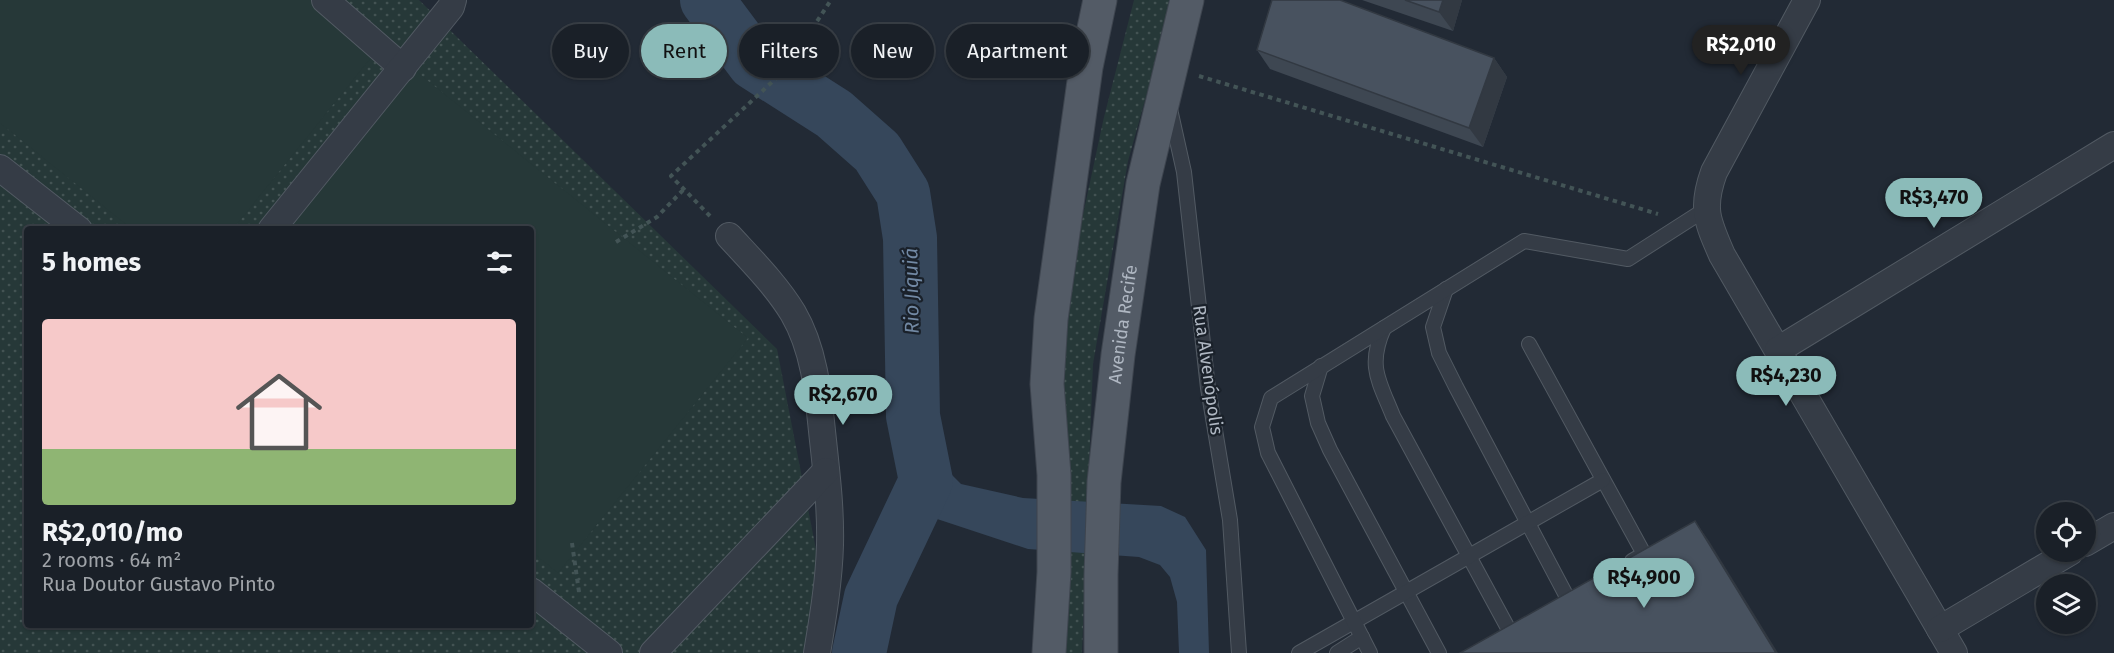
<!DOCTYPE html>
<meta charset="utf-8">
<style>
:root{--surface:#1a2028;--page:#232830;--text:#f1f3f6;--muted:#9fa3a8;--line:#383e45;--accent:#8bbbb9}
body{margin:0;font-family:"Fira Sans",sans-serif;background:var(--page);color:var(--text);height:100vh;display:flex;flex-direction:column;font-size:22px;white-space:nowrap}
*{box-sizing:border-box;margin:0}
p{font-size:20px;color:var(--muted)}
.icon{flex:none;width:33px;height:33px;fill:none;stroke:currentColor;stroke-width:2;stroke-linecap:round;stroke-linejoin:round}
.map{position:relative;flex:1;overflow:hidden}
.side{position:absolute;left:24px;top:226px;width:510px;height:402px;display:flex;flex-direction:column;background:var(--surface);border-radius:6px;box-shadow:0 2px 4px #0004,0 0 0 2px var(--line)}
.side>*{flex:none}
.guide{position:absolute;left:552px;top:24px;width:570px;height:54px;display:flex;gap:12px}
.buttons{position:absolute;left:2036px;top:502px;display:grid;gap:12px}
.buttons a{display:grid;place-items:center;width:60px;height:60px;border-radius:50%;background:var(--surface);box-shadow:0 2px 4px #0004,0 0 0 2px var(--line);font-size:30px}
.price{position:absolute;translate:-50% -51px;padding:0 14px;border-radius:21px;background:var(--accent);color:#111;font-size:20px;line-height:39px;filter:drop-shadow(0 2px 3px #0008)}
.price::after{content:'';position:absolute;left:50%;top:36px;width:18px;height:14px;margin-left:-9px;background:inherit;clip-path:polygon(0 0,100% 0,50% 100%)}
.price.on{background:#222;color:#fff}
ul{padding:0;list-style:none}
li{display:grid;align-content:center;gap:12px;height:318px;padding:0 18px}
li+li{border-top:2px solid var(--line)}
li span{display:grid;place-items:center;height:186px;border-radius:6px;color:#555}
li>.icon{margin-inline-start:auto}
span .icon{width:108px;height:108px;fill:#fffc;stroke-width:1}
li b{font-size:26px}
h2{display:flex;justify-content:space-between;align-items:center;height:72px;padding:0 18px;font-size:26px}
.chip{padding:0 21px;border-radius:27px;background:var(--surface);box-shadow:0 2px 4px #0004,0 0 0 2px var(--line);font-size:21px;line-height:54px}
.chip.on{background:var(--accent);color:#111}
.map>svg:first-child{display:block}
</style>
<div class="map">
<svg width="2114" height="653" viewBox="0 0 2114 653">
<defs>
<pattern id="grass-dots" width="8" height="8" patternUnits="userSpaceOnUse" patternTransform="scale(1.5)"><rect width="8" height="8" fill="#263838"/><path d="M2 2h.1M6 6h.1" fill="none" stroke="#435353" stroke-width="1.8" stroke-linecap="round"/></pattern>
</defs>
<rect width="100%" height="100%" fill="#222a35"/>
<g fill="url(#grass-dots)" fill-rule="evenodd">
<path d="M0,0H419L777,349L819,565L812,653H0ZM27,230H531V626H27Z"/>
<polygon points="1134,0 1173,0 1128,161 1093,364 1082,653 1063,653 1059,404 1064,303 1104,117"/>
</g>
<g fill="#263838">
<polygon points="0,0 327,0 382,44 233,229 132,229 0,123"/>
<polygon points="412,68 748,338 558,573 531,551 531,230 282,230"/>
</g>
<polygon fill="#36475b" points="935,458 961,484 1023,498 1161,506 1185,517 1206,550 1209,653 1179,653 1177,602 1170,577 1160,565 1139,557 1028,549 922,514 926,481"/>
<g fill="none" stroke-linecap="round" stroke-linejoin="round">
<polyline stroke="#36475b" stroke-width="54" points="707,0 754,63 834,114 877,152 903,193 910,238 913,416 926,481 871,597 859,653"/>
<g stroke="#525a63" stroke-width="16">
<g id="service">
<polyline points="1170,109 1184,172 1208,388 1230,520 1239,653"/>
<polyline points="1446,289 1433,327 1439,353 1456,387 1567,597"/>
<path d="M1384,328C1367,366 1379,381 1393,416L1509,630"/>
<polyline points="1529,344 1644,554 1632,561"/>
<polyline points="1321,366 1312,396 1318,423 1330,450 1439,653"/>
<polyline points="1299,653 1603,480"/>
<polyline points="1337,653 1362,637"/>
<polyline points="1370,653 1268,453 1262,427 1271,398 1524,241 1628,259 1706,209"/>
</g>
</g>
<g stroke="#525a63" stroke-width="28">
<g id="minor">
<polyline points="325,0 403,68"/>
<path d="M1807,0L1714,172C1701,208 1707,221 1722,255L1954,653"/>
<polyline points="0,168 79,230"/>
<polyline points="271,230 451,7 453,0"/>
<path d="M729,236C751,260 776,285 793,313C814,349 818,391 822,431C826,469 831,507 830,545C829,581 823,617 817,653"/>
<polyline points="1778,350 2114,145"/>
<polyline points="2085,543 2114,526"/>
<polyline points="531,591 609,653"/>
<polyline points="1940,629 2070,552"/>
<polyline points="653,653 826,471"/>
</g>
</g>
<g stroke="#3e454f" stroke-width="35">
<g id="primary">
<polyline points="1049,653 1054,572 1054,475 1047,384 1051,319 1086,67 1100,0"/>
<path id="s1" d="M1101,653V575L1104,482L1118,355L1143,184L1187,0"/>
</g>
</g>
<g stroke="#435456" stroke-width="4" stroke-dasharray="4.5 4.5" stroke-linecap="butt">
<polyline points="1199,76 1658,214"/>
<polyline points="710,216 671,176 786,69 831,0"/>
<polyline points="616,242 657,217 684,189"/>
<polyline points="572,543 579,592"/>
</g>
<use href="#service" stroke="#353c46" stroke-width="14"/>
<use href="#minor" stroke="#353c46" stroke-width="26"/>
<use href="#primary" stroke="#535b66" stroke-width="33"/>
</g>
<g fill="#3e4752">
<polygon points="1362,0 1462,0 1453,31"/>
<polygon points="1257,50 1494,58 1507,77 1483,147 1270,69"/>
</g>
<g fill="#323942">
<polygon points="1443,0 1462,0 1453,31 1439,12"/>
<polygon points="1494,58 1507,77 1483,147 1469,128"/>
<polygon points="1695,521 1709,541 1778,653 1776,653"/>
</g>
<g fill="#48525f" stroke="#323942" stroke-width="1.5">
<polygon points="1272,0 1340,0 1494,58 1469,128 1257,50"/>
<polygon points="1405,0 1443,0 1439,12"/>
<polygon points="1695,521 1776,653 1460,653"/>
</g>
<g text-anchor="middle" stroke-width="4.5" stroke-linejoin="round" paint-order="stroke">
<g font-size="18" fill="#afb7c2" stroke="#1a212a">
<text dy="6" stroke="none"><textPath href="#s1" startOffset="330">Avenida Recife</textPath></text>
<text transform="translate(1208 370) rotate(82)" y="6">Rua Alvenópolis</text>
</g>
<g font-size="20" font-style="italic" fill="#7289a4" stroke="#1a212a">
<text transform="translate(911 291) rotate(-91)" y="7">Rio Jiquiá</text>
</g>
</g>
</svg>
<div class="buttons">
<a><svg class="icon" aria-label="locate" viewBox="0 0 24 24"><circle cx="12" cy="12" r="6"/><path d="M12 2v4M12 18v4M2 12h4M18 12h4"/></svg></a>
<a><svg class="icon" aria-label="layers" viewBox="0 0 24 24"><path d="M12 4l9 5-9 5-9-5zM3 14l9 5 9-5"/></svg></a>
</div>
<b class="price on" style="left:1741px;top:76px">R$2,010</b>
<b class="price" style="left:1934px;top:229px">R$3,470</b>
<b class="price" style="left:1786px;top:407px">R$4,230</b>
<b class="price" style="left:843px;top:426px">R$2,670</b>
<b class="price" style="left:1644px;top:609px">R$4,900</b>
<div class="guide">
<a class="chip">Buy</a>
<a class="chip on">Rent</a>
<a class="chip">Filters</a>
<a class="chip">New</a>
<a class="chip">Apartment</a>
</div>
<section class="side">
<h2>5 homes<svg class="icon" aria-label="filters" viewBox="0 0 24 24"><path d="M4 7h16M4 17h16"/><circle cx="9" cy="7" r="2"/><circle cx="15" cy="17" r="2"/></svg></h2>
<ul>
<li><span style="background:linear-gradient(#f6c9c9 70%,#8fb573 0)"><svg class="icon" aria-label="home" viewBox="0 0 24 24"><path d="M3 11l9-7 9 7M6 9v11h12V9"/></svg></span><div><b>R$2,010/mo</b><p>2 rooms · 64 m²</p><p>Rua Doutor Gustavo Pinto</p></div></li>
</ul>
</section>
</div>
